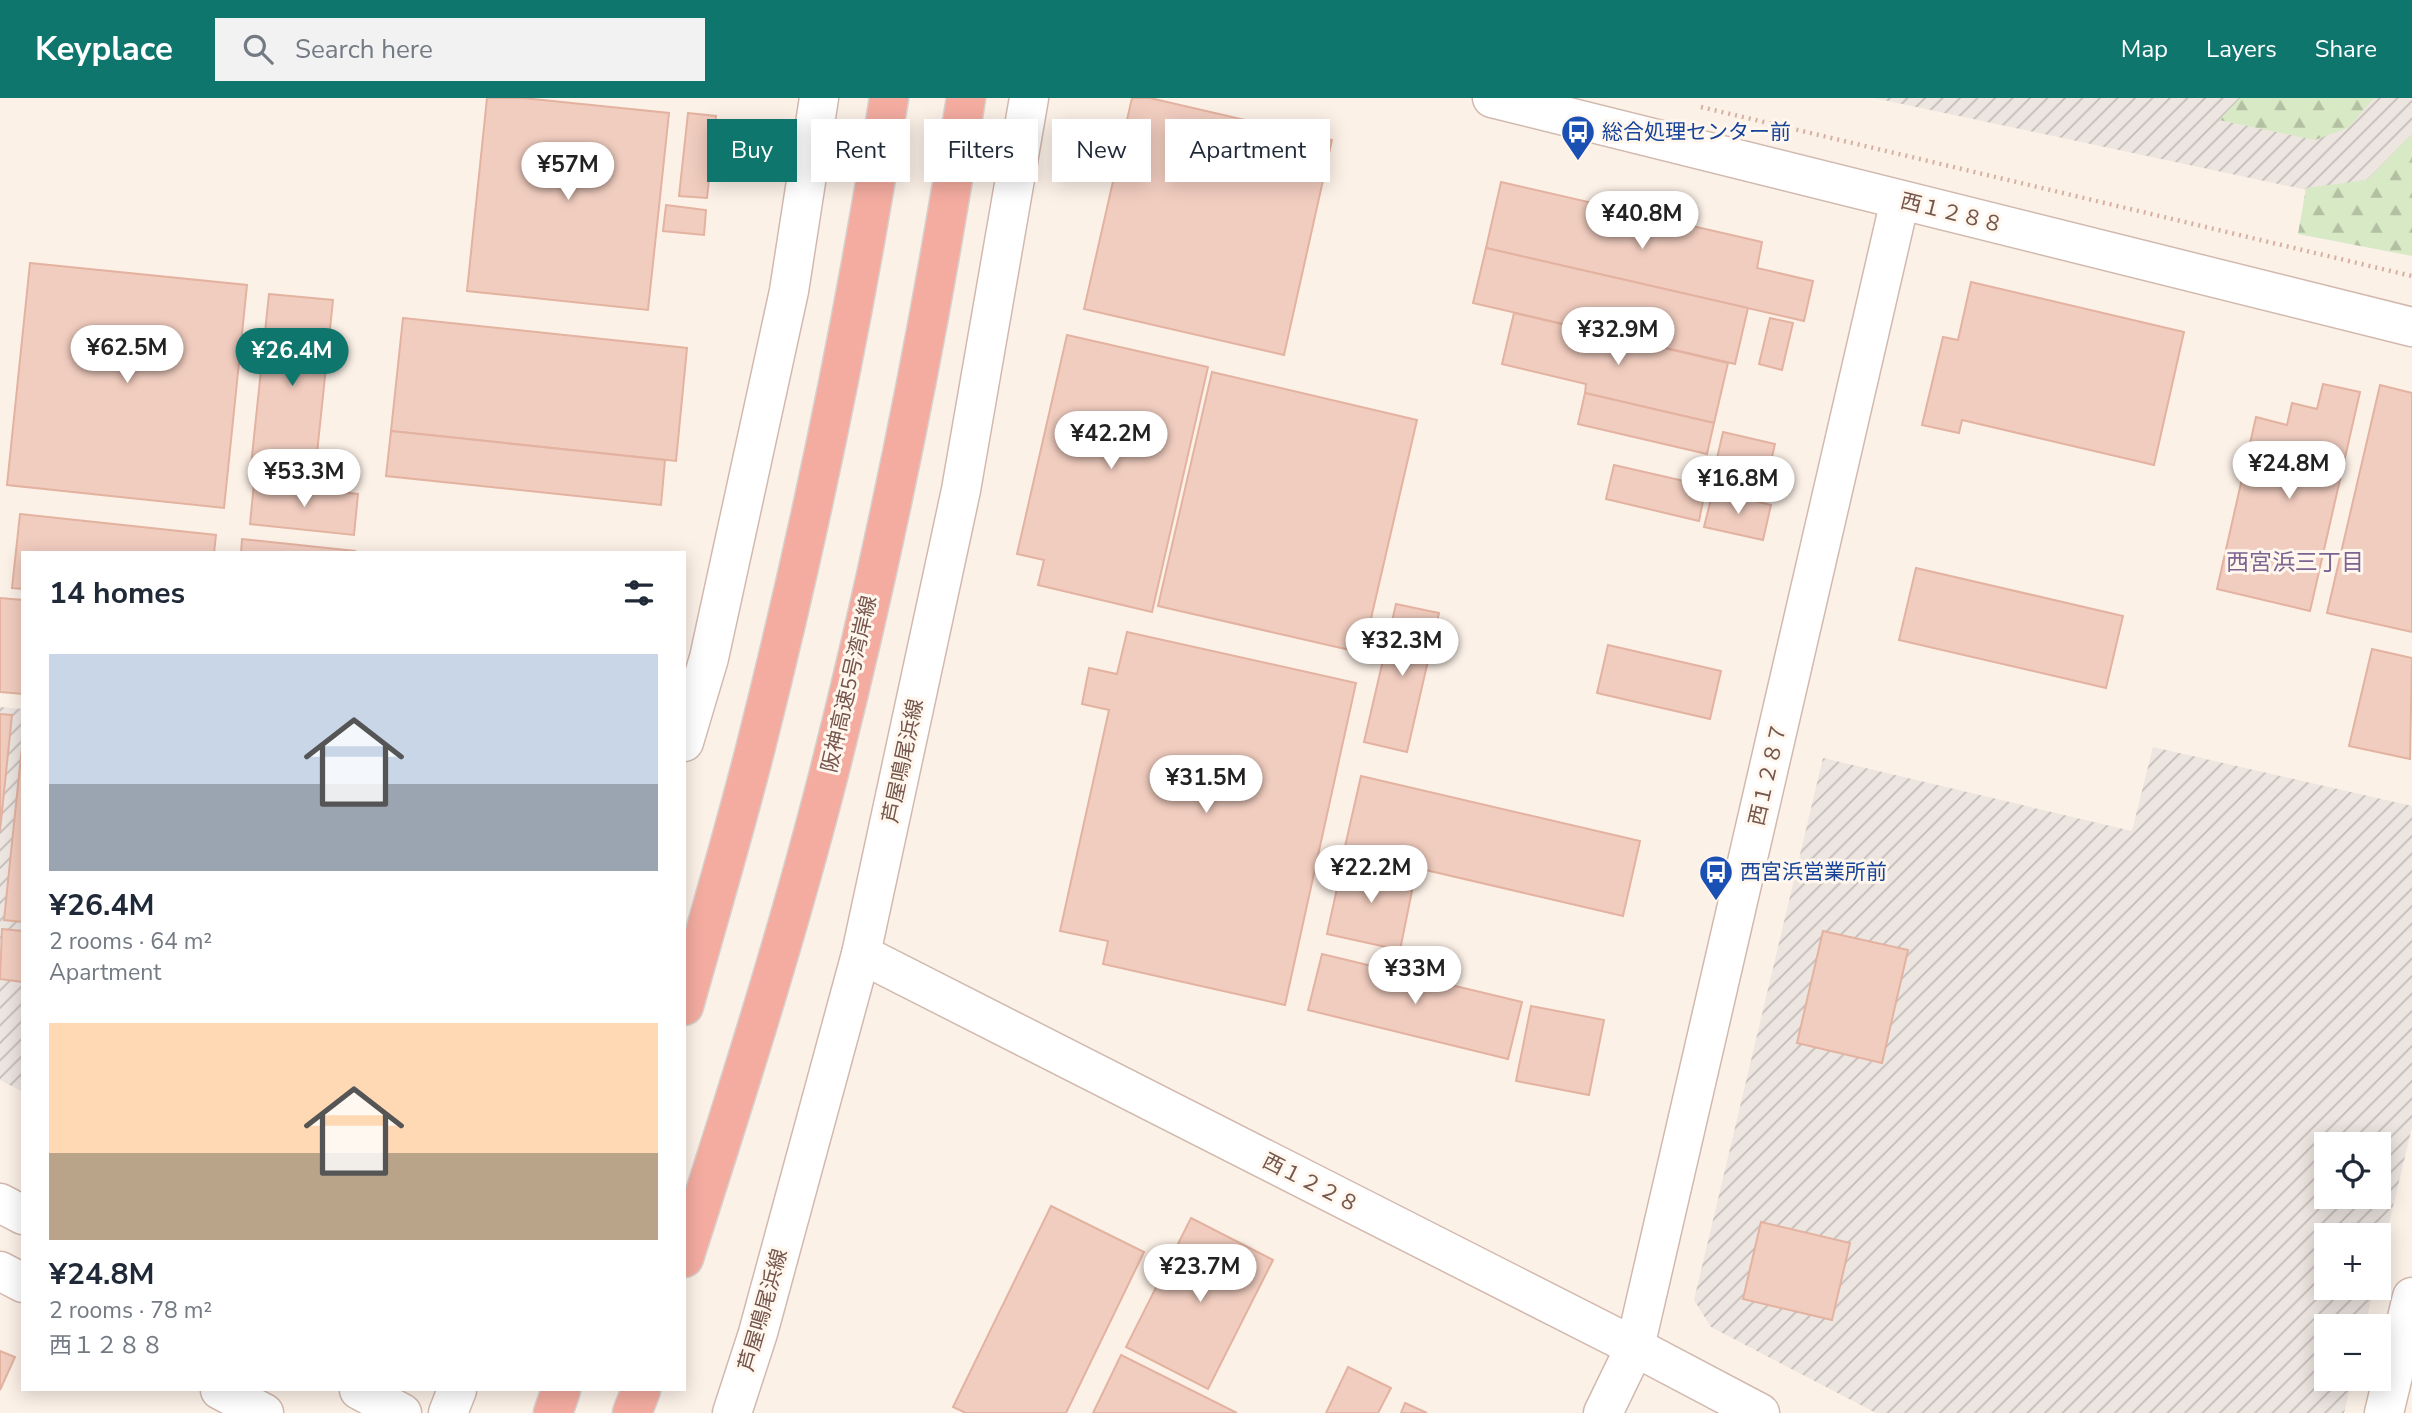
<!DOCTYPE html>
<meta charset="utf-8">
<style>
:root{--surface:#fff;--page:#f2f2f3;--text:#1f2937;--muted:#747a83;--accent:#0f766e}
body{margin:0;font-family:"Nunito Sans","Noto Sans JP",sans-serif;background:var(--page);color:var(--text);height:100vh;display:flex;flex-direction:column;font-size:26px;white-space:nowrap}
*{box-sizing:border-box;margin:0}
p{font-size:23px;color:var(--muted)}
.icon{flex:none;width:38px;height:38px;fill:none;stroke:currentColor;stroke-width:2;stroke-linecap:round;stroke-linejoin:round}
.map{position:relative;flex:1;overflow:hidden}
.drawer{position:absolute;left:21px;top:453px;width:665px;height:840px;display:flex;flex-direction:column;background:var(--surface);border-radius:0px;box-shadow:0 4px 18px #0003}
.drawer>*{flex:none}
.guide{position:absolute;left:707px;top:21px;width:665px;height:63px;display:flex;gap:14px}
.controls{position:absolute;left:2314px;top:1034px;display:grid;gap:14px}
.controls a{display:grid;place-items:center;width:77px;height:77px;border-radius:0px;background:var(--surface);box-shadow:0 4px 18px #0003;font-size:35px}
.price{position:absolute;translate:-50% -60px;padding:0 16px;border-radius:24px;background:#fff;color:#222;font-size:23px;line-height:46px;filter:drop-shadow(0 2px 4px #0008)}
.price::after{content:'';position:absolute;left:50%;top:42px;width:21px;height:16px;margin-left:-10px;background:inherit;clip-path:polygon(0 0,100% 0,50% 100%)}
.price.active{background:var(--accent);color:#fff}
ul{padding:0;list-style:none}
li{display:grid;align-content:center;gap:14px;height:371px;padding:0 28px}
li span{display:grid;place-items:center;height:217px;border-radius:0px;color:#555}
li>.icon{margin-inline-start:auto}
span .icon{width:126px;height:126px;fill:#fffc;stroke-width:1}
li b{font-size:30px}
h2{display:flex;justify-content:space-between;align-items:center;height:84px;padding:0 28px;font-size:30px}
.pill{padding:0 24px;border-radius:0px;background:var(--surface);box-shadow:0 4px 18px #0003;font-size:24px;line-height:63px}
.pill.active{background:var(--accent);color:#fff}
header{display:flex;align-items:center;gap:42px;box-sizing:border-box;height:98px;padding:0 35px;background:var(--accent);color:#fff}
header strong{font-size:33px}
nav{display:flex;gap:38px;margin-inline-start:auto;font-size:24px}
.search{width:490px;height:63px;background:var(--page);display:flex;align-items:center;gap:18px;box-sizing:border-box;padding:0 24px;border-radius:0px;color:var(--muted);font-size:26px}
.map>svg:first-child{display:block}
</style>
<header>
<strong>Keyplace</strong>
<div class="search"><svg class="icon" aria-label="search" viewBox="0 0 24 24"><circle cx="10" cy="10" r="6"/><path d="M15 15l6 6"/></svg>Search here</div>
<nav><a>Map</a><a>Layers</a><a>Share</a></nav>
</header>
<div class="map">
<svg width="2412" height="1315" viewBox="0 0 2412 1315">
<defs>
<pattern id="industrial-furrows" width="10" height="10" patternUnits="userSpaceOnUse" patternTransform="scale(1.75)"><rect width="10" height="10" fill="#ece5e0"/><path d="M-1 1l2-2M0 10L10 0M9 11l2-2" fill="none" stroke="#c4bcb8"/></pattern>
<pattern id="forest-firs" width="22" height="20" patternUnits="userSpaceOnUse" patternTransform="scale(1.75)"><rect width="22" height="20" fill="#d8e9c5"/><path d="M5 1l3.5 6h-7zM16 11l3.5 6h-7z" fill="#b4c0a2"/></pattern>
</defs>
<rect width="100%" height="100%" fill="#fcf1e7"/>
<g fill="url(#industrial-furrows)" fill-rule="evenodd">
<polygon points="1874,0 2412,0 2412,111 2411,114"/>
<polygon points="0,609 23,611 23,994 0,982"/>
<path d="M2153,649L2412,708V1029L2378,1172V1138H2326V1190H2374L2365,1228H2326V1281H2352L2344,1315H1876L1711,1229L1694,1202L1823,660L2132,733ZM2326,1046H2378V1099H2326Z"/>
</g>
<g fill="url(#forest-firs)">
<polygon points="2240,0 2374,0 2348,30 2315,42 2219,22"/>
<polygon points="2412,36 2412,158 2298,136 2306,90 2367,82"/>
</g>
<g fill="#f1cdbf" stroke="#e3b2a0" stroke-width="2">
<polygon points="487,0 523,0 669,15 648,212 467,193"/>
<polygon points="1132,0 1150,0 1332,42 1284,257 1084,211"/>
<polygon points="688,15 716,18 707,100 679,98"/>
<polygon points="1501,84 1762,144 1757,170 1813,183 1804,223 1486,150"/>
<polygon points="666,107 706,112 704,137 663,133"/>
<polygon points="1486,150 1748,210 1735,266 1473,205"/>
<polygon points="30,165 247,187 224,410 7,387"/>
<polygon points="1971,184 2184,234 2154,367 1962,322 1959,335 1922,327 1943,239 1958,242"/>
<polygon points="269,196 333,202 314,384 250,377"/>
<polygon points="1514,215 1728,265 1714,325 1585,295 1586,286 1502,266"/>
<polygon points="403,220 687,250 676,363 391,333"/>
<polygon points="1770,220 1793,225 1782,272 1759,266"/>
<polygon points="1067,237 1208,269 1152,514 1038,487 1044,462 1017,456"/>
<polygon points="1212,274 1417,322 1363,555 1158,508"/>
<polygon points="2323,286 2360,294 2310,513 2217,491 2256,319 2287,327 2292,305 2317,311"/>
<polygon points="2380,287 2412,295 2412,534 2327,515"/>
<polygon points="1585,295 1714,325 1707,356 1578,326"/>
<polygon points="391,333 665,362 661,407 386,378"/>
<polygon points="1723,334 1775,346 1768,376 1716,365"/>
<polygon points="1614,367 1706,388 1699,423 1606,401"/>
<polygon points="254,385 358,396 354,437 250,426"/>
<polygon points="1713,393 1771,407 1763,442 1704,429"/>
<polygon points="20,416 216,437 214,455 23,455 23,491 12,490"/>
<polygon points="242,441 355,453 355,455 241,455"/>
<polygon points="1916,470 2123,518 2106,590 1899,542"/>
<polygon points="0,500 23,502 23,596 0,594"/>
<polygon points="1396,506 1439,515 1407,654 1364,644"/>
<polygon points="1127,534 1356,585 1285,907 1103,866 1108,843 1060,833 1109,612 1082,606 1089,570 1117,576"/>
<polygon points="1608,547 1721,573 1710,621 1597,595"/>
<polygon points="2372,551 2412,560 2410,661 2349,648"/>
<polygon points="0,616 12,617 0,733"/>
<polygon points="23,639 23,824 4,822"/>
<polygon points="1361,678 1640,743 1623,818 1344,753"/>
<polygon points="1343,763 1415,778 1400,852 1327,836"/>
<polygon points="2,831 23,833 23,884 0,881"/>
<polygon points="1823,833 1908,852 1882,965 1797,945"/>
<polygon points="1322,856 1522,904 1508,961 1308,912"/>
<polygon points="1531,908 1604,922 1589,997 1516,983"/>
<polygon points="1051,1108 1144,1154 1066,1315 966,1315 953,1309"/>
<polygon points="1191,1120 1273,1162 1208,1291 1126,1249"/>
<polygon points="1761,1124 1850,1145 1832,1222 1743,1201"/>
<polygon points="0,1253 15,1259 0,1292"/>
<polygon points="1121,1257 1237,1315 1093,1315"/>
<polygon points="1348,1269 1391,1290 1378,1315 1326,1315"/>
<polygon points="1405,1305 1427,1315 1401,1315"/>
</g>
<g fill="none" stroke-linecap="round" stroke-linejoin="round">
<g stroke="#d2b9ae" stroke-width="41">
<g id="secondary">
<polyline points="1492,0 2412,229"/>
<polyline points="684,644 709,560 789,193 819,0"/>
<polyline points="861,856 1635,1249 1760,1315"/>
<polyline points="0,1105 23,1117"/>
<polyline points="0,1173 23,1185"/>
<polyline points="220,1292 264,1315"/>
<polyline points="359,1292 402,1315"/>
<polyline points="448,1315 457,1292"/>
<polyline points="732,1315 758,1235 861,856 961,392 1029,0"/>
<polyline points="1603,1315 1635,1249 1900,102"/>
<polyline points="2384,1315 2412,1199"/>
</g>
</g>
<g stroke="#d8d0cd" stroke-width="41">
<g id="highway">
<path d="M684,908C708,822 734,735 756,648C810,434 855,218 889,0"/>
<path d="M684,1160C736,998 788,836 830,671C886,450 931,225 966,0"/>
<polyline points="553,1315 561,1292"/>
<polyline points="632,1315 641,1292"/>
</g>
</g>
<polyline stroke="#d6b0a2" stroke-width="4.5" stroke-dasharray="2 5" stroke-linecap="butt" points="1701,9 2412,178"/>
<use href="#secondary" stroke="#fff" stroke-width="38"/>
<use href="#highway" stroke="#f4aca0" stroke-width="38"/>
</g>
<defs>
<g id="bus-pin" transform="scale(1.75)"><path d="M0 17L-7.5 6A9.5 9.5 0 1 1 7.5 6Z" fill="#1a4fb4" stroke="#fff6ed"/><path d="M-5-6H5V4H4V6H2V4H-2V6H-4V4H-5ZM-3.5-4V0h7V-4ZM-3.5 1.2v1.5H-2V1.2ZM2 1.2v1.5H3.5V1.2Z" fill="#fff"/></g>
</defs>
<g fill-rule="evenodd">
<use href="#bus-pin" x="1578" y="34"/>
<use href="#bus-pin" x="1716" y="774"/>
</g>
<g text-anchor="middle" stroke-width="6" stroke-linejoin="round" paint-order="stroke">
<g font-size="21" fill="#164399" stroke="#fff6ed" text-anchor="start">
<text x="1602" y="41">総合処理センター前</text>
<text x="1740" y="781">西宮浜営業所前</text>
</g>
<g font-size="21" fill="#75564c" stroke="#fff6ed">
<text transform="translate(1952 115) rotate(14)" y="7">西１２８８</text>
<text transform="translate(849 586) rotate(-77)" y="7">阪神高速5号湾岸線</text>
<text transform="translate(903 663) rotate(-78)" y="7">芦屋鳴尾浜線</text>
<text transform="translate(1768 676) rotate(-77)" y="7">西１２８７</text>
<text transform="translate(1311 1085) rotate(27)" y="7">西１２２８</text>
<text transform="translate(763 1212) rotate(-74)" y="7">芦屋鳴尾浜線</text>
</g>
<g font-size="23" fill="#7c6491" stroke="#fff6ed">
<text x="2295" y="472">西宮浜三丁目</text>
</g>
</g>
</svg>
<div class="controls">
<a><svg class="icon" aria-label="locate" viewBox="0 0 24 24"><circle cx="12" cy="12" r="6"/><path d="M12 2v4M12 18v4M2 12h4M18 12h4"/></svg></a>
<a>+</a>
<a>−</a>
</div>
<b class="price" style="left:568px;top:104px">¥57M</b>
<b class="price" style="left:1642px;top:153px">¥40.8M</b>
<b class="price" style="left:1618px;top:269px">¥32.9M</b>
<b class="price" style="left:127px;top:287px">¥62.5M</b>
<b class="price active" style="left:292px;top:290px">¥26.4M</b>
<b class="price" style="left:1111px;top:373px">¥42.2M</b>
<b class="price" style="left:2289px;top:403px">¥24.8M</b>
<b class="price" style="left:304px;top:411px">¥53.3M</b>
<b class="price" style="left:1738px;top:418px">¥16.8M</b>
<b class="price" style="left:1402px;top:580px">¥32.3M</b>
<b class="price" style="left:1206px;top:717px">¥31.5M</b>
<b class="price" style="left:1371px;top:807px">¥22.2M</b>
<b class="price" style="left:1415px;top:908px">¥33M</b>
<b class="price" style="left:1200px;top:1206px">¥23.7M</b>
<div class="guide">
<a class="pill active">Buy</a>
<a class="pill">Rent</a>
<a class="pill">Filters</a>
<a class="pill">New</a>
<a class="pill">Apartment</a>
</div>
<section class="drawer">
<h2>14 homes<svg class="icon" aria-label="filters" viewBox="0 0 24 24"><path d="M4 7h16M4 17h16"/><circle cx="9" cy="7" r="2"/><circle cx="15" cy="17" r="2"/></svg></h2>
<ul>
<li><span style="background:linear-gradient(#c9d6e8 60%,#9aa5b1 0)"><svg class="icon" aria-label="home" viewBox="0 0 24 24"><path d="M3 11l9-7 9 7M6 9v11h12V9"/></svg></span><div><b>¥26.4M</b><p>2 rooms · 64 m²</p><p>Apartment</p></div></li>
<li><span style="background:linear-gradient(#ffd9b3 60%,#b9a48a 0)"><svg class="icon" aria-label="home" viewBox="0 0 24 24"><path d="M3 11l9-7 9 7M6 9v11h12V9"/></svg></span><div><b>¥24.8M</b><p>2 rooms · 78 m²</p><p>西１２８８</p></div></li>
</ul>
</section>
</div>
